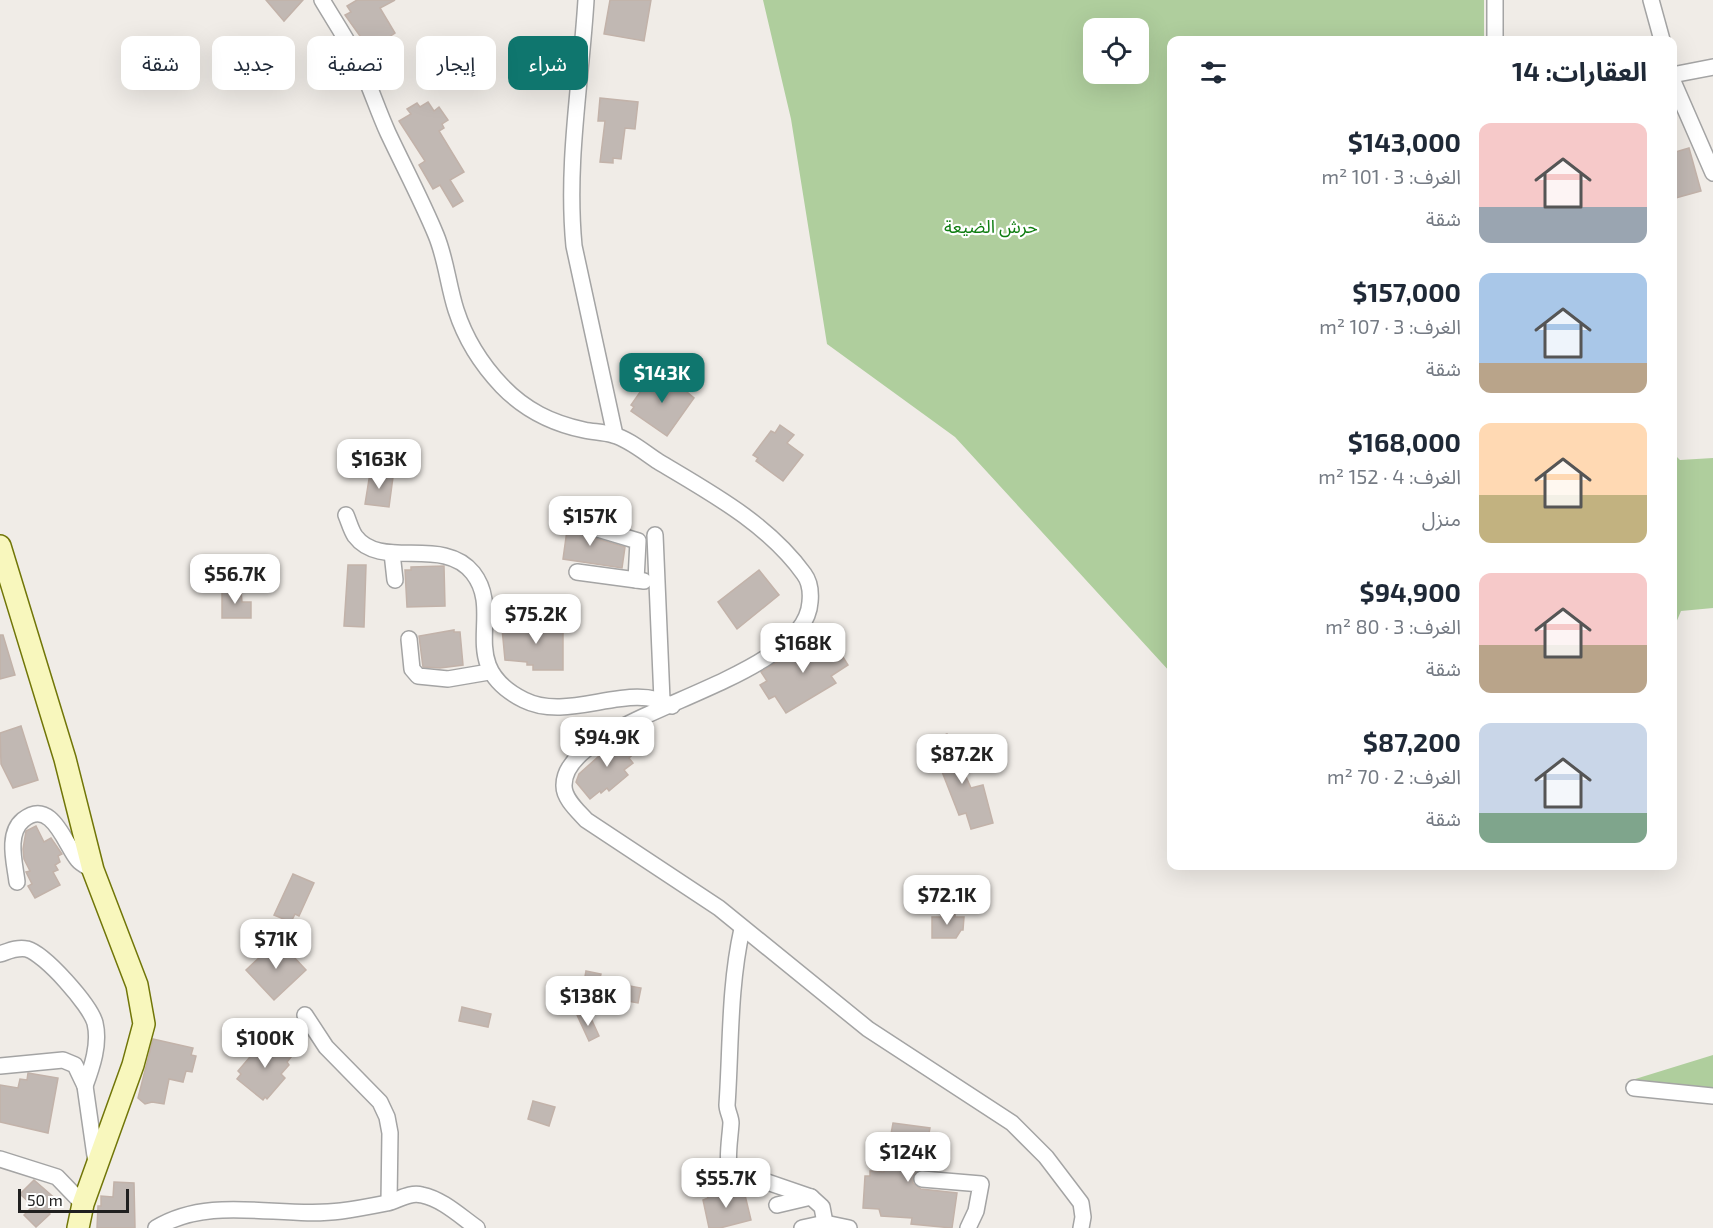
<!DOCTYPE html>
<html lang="ar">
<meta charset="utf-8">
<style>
:root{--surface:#fff;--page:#f2f2f3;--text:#1f2937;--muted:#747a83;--accent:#0f766e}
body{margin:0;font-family:"Exo 2","Noto Sans Arabic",sans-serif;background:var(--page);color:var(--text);direction:rtl;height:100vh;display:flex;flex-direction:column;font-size:22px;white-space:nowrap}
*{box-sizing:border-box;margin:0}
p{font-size:20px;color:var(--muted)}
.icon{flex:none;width:33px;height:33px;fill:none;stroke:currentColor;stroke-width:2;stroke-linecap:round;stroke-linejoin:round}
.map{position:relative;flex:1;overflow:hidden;direction:ltr}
.side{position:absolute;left:1167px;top:36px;width:510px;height:834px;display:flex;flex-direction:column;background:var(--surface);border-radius:12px;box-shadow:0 6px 24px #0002;direction:rtl}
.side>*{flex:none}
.guide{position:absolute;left:18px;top:36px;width:570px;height:54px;direction:rtl;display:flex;gap:12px}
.buttons{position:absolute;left:1083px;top:18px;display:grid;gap:12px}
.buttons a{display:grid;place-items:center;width:66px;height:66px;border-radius:12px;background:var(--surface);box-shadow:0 6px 24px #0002;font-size:30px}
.scale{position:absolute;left:18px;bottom:15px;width:111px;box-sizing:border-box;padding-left:6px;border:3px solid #202020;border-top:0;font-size:16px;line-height:21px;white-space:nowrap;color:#202020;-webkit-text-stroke:4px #fff;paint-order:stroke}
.price{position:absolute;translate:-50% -51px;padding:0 14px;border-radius:12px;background:#fff;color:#222;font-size:20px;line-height:39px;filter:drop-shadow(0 2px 3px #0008)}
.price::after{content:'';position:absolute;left:50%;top:36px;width:18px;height:14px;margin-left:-9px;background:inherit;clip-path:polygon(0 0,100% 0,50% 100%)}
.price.current{background:var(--accent);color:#fff}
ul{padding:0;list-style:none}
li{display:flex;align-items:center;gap:18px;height:150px;padding:0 30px}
li span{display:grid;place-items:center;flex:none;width:168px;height:120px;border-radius:12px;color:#555}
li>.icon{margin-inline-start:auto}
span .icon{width:72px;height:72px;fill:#fffc;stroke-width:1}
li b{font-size:26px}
h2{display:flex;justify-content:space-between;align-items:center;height:72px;padding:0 30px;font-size:26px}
.tag{padding:0 21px;border-radius:12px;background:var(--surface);box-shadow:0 6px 24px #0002;font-size:21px;line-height:54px}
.tag.current{background:var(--accent);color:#fff}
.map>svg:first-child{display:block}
</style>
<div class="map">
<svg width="1713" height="1228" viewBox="0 0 1713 1228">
<rect width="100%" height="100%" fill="#f0ece7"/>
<g fill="#afce9d" fill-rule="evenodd">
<path d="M763,0H1484V40H1172L1171,673L955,437L827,344L791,119ZM1094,28H1138V74H1094Z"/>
<polygon points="1673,453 1680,460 1713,458 1713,608 1681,611 1673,630"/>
<polygon points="1713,1055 1713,1088 1632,1080"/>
</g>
<g fill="#c1b8b3" stroke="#c2b2a9" stroke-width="1.5">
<polygon points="266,0 303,0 284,21"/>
<polygon points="357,0 395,0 380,8 395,33 380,43 376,37 365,43 345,15 351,12 347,6"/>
<polygon points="610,0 651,0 644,41 604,34"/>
<polygon points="600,98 638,102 635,129 625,128 621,159 613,158 613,163 600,162 605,121 598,121"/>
<polygon points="428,102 434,111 439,107 448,120 442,124 444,128 439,131 464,172 450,180 463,201 453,207 440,185 433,189 419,165 425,161 399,121 411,114 407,109 417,103 420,107"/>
<polygon points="1689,148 1701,191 1672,199 1672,153"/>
<polygon points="652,375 666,381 669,377 694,398 667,436 631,411 634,407 631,405"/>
<polygon points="780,425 794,435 787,443 803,455 783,481 756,461 758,458 753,455 771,431 775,433"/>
<polygon points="370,473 393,477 389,507 365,504"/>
<polygon points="560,518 576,520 575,529 582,530 588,536 625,547 622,568 563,559 567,530 559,529"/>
<polygon points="348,565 366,565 364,627 344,626"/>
<polygon points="444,566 445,606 407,607 405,570 411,570 411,567"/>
<polygon points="759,570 779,595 737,629 718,602"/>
<polygon points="222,590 241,590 242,602 251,602 251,618 222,618"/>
<polygon points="522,622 563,622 563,670 533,670 533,665 527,665 527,662 505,660 502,628 519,628"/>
<polygon points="454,630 454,632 460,632 463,665 440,668 423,667 419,636"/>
<polygon points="0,635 3,635 15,675 0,679"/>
<polygon points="831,638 848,665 831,676 836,683 786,713 775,696 769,699 760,685 767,681 761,672 809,642 814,649"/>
<polygon points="21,726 38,780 13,788 1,764 0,733"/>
<polygon points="947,734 971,788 983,785 993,823 971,829 966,813 959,815 930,741"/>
<polygon points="627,736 638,750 629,758 633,763 624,770 628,775 609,791 607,788 601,793 600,791 590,799 576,782 579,774 609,747"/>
<polygon points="36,826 44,842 51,838 62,854 58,856 60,862 55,865 58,870 53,872 60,885 35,898 28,886 32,884 26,872 30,871 24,859 23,849 26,831"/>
<polygon points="293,874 314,883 299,916 295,914 291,922 274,915"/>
<polygon points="941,912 955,912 955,917 964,917 963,930 961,930 956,938 932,938 932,917 941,917"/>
<polygon points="278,940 306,970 274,1000 246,970"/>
<polygon points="586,971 601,974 598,985 624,990 625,985 641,988 638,1003 582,993"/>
<polygon points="462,1007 491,1014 488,1027 459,1021"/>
<polygon points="589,1014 599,1036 589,1041 577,1015"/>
<polygon points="267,1037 291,1057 287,1062 289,1065 281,1074 285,1078 267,1099 265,1097 263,1100 237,1079 241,1074 238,1071"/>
<polygon points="153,1039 193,1048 191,1055 196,1056 192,1072 186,1071 183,1082 169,1079 164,1104 152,1102 145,1104 138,1098"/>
<polygon points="28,1073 58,1078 48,1133 0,1122 0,1085 18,1088 20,1079 27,1080"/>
<polygon points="533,1101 555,1107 549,1126 528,1119"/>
<polygon points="893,1123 930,1128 922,1169 914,1174 913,1183 921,1189 957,1193 952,1228 911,1224 912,1218 881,1216 879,1209 863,1208 865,1176 870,1176 870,1171 884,1172"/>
<polygon points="34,1180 58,1201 47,1211 50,1214 36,1227 24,1215 33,1206 20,1194"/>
<polygon points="114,1182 134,1183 135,1228 97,1228 98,1206 101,1206 101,1196 113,1197"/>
<polygon points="735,1187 736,1193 744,1191 751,1220 720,1228 709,1228 703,1200 708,1198 707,1195"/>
</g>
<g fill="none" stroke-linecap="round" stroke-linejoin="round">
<g stroke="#a4a4a4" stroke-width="18">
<g id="street">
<path d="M322,0C335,22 350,44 361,67C371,89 378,111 388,133C404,167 422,201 436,235C446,259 448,285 456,310C465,338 482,365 502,386C525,410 551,423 584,430C593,432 604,432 613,435C629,439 645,453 659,462C711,493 768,524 804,574C810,582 811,592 810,602C805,685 562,715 564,786C564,799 578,811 586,820L719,908L868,1029L1012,1123L1046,1157L1081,1203L1083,1217L1081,1228"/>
<path d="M586,0C581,82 566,163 574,246L615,435"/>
<polyline points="1651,0 1662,40"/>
<polyline points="1495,40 1495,0"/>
<polyline points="1672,75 1713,67"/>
<polyline points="1672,79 1713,173"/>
<path d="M346,515C349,522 351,530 355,536C381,571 443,535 473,573C505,614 454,665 524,700C570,723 630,680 672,706"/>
<polyline points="591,527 638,541 636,580"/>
<polyline points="655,535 662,700"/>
<polyline points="392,553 395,580"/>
<polyline points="577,572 644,581"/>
<polyline points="409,639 412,669 418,676 448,679 489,672"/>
<path d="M17,882C15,864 6,834 23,820C52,797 65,845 78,860C81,864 88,867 93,870"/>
<path d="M742,929C729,987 731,1047 727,1105C727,1111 731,1117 731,1123C730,1139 727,1153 729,1169L811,1197L822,1207L825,1223"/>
<path d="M0,954C9,951 17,947 27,949C45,954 90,1005 95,1023C100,1044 92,1067 85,1086"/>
<polyline points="305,1015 326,1047 380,1102 387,1117 390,1133 389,1202"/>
<polyline points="0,1066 63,1060 75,1065 85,1086 96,1163"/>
<polyline points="1634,1088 1713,1096"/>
<polyline points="0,1159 57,1177 83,1204"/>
<polyline points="922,1179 981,1184 976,1211 968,1228"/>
<polyline points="777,1205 811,1197"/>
<path d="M156,1228C212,1194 280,1219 341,1211C356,1209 372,1206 387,1203C399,1200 409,1192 422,1195C442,1199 460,1216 477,1228"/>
<polyline points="802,1228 825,1223 849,1228"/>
</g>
</g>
<g stroke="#717608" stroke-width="24">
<polyline id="secondary" points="0,546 65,759 93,870 137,985 144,1024 133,1065 83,1204 78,1228"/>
</g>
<use href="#street" stroke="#fff" stroke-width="15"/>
<use href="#secondary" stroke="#f8f7bd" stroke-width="21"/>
</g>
<g text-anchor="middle" stroke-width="4.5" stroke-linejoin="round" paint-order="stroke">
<g font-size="18" fill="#0f7d11" stroke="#fff">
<text x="991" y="233">حرش الضيعة</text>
</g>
</g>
</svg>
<div class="buttons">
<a><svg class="icon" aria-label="locate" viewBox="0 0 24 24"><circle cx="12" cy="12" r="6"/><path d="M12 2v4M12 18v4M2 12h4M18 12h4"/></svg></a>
</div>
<div class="scale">50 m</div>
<b class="price current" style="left:662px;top:404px">$143K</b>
<b class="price" style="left:379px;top:490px">$163K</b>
<b class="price" style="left:590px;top:547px">$157K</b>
<b class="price" style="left:235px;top:605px">$56.7K</b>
<b class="price" style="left:536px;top:645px">$75.2K</b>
<b class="price" style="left:803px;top:674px">$168K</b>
<b class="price" style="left:607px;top:768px">$94.9K</b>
<b class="price" style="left:962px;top:785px">$87.2K</b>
<b class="price" style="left:947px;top:926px">$72.1K</b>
<b class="price" style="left:276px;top:970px">$71K</b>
<b class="price" style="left:588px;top:1027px">$138K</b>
<b class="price" style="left:265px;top:1069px">$100K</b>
<b class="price" style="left:908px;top:1183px">$124K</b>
<b class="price" style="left:726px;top:1209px">$55.7K</b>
<div class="guide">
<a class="tag current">شراء</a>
<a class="tag">إيجار</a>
<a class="tag">تصفية</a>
<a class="tag">جديد</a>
<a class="tag">شقة</a>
</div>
<section class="side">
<h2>العقارات: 14<svg class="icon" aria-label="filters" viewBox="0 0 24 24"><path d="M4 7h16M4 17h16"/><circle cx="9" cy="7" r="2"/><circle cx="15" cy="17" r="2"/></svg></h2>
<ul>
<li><span style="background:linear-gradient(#f6c9c9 70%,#9aa5b1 0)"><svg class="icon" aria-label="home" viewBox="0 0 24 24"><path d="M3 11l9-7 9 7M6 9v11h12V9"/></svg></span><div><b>$143,000</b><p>الغرف: 3 · 101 m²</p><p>شقة</p></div></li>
<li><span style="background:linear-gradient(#a9c7e8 75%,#b9a48a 0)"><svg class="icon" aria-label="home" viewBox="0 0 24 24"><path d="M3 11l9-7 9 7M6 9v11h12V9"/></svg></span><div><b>$157,000</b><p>الغرف: 3 · 107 m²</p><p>شقة</p></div></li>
<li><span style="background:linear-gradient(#ffd9b3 60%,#c2b280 0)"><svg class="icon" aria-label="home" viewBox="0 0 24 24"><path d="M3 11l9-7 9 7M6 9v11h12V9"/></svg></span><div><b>$168,000</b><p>الغرف: 4 · 152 m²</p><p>منزل</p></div></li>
<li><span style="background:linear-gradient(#f6c9c9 60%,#b9a48a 0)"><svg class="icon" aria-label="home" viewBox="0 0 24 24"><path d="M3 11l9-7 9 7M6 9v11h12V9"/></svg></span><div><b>$94,900</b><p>الغرف: 3 · 80 m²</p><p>شقة</p></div></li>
<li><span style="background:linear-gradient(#c9d6e8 75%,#7fa58c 0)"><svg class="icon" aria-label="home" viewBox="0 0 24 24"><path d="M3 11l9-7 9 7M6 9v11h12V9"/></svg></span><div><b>$87,200</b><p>الغرف: 2 · 70 m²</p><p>شقة</p></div></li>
</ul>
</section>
</div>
